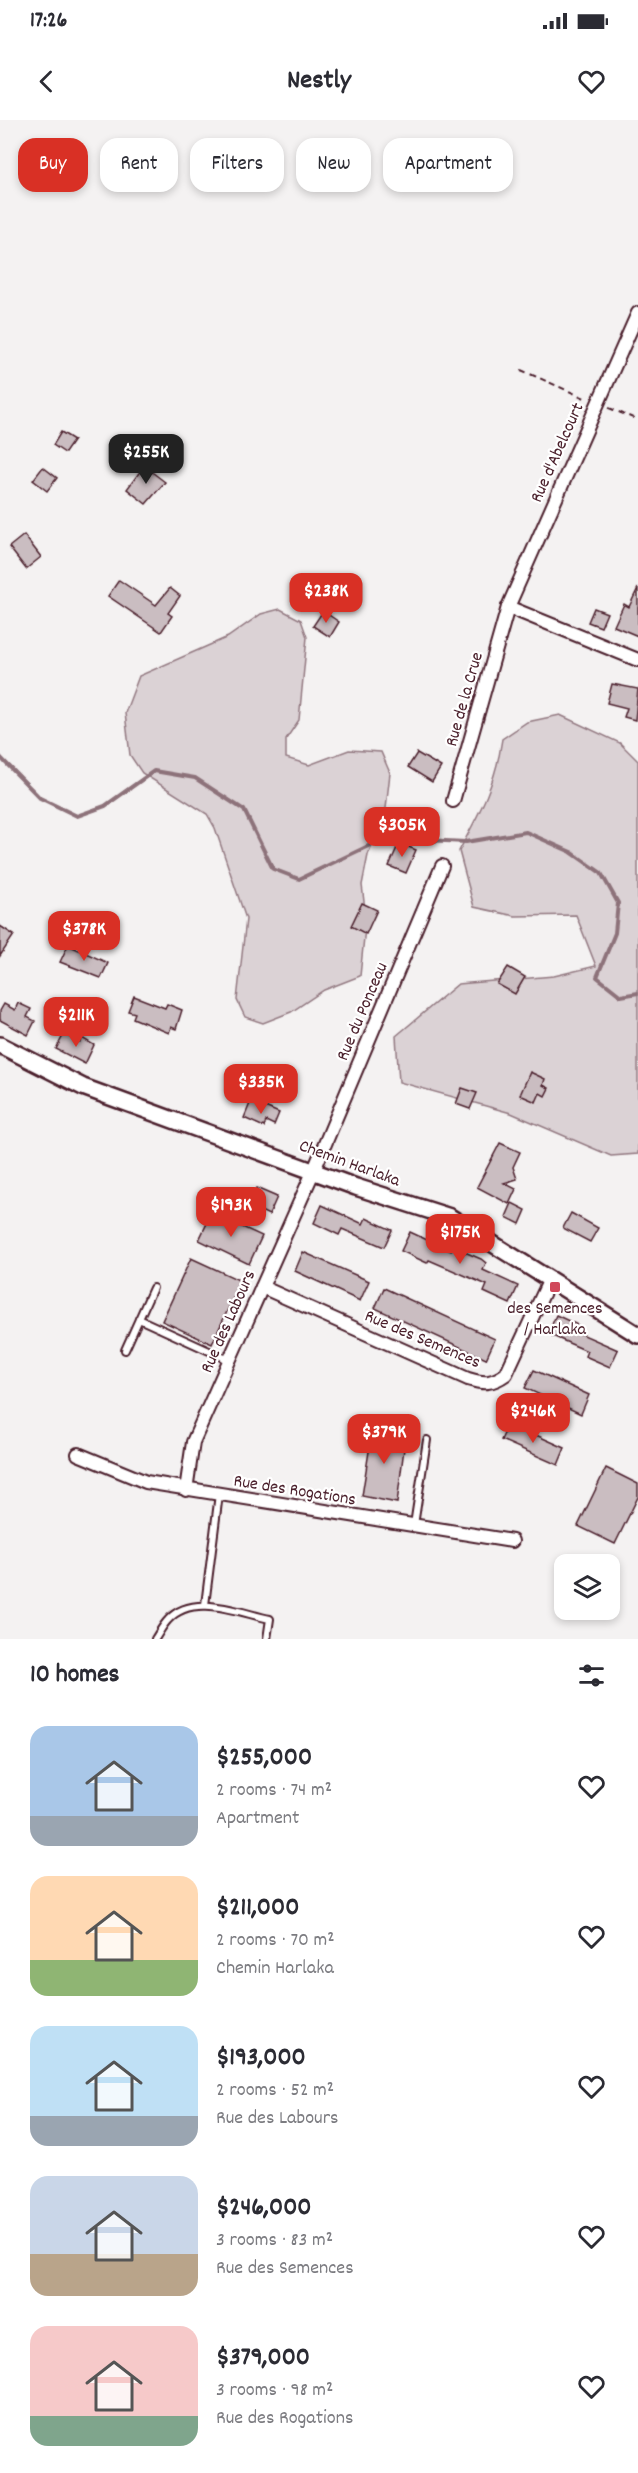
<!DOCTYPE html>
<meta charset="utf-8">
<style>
:root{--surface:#fff;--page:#f7f7f7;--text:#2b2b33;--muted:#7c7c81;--accent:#d93025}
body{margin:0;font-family:Dekko,sans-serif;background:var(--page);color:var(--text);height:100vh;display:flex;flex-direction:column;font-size:22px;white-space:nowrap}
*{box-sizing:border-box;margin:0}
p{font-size:20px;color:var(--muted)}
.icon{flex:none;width:33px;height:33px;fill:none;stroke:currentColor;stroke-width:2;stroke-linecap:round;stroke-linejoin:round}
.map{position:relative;height:1519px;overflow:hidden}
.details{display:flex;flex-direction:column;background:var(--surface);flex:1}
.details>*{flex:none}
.guide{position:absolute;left:18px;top:18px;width:603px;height:54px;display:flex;gap:12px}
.fabs{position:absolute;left:554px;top:1434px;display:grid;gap:12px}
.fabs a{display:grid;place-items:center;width:66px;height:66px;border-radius:12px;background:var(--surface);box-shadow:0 3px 9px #0003;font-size:30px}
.price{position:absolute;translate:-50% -51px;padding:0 14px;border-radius:12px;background:var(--accent);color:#fff;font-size:20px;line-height:39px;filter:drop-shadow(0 2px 3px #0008)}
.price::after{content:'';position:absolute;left:50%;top:36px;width:18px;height:14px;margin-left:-9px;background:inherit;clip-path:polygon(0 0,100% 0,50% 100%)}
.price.current{background:#222;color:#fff}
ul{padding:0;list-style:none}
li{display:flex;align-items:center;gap:18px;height:150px;padding:0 30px}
li span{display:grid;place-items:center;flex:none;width:168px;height:120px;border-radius:18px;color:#555}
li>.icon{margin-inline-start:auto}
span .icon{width:72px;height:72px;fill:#fffc;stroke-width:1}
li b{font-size:26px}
h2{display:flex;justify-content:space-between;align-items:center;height:72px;padding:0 30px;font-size:26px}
.chip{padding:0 21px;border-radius:18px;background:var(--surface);box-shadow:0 3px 9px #0003;font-size:21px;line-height:54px}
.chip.current{background:var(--accent);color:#fff}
.status{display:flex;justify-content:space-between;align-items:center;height:42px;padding:0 30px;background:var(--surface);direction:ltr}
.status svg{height:16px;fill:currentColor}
header{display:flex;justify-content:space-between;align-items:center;height:78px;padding:0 30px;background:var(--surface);font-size:27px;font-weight:700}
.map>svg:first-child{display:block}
</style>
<div class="status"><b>17:26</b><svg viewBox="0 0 49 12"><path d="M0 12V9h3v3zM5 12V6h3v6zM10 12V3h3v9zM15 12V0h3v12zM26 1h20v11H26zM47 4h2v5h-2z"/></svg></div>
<header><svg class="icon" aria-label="back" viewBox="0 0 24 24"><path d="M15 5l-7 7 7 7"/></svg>Nestly<svg class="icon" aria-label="heart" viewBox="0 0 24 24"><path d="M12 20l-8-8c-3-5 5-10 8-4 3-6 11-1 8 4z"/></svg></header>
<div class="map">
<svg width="638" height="1519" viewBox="0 0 638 1519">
<rect width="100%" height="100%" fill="#f4f2f2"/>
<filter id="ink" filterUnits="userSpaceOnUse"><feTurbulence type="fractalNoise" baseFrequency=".0167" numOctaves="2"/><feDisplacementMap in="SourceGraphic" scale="12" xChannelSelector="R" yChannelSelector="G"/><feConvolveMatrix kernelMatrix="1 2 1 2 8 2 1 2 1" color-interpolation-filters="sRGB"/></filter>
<g filter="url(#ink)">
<g fill="#dbd2d5" stroke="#927880" stroke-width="1.5">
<polygon points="280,489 301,500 307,517 299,600 286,619 286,638 309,645 349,630 381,632 390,653 386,688 368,735 362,765 366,798 360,856 324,870 291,892 263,903 245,897 237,880 246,799 215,708 207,694 142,653 130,635 125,593 139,556 228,517 261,494"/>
<path d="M560,595L620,623L638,641V1034L611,1036L511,993L399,962L396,916L458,864L554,856L596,846L576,795L515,796L474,787L459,731C480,692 496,663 502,619L527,602Z"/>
</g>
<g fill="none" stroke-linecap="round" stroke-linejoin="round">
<polyline stroke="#8d727a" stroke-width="4" points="0,637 40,678 77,696 105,686 154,651 195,658 244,690 273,749 299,759 385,718 466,722 526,712 571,732 601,753 618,783 615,813 597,857 621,876 638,873"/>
</g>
<g fill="#cabdc1" stroke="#4a1f2b" stroke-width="1.5">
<polygon points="61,312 74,320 65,333 53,325"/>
<polygon points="141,324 155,334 147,345 133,335"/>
<polygon points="144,346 165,362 146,384 127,369"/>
<polygon points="43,347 57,358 47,371 33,360"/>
<polygon points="24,415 41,437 26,449 9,427"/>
<polygon points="326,457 336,464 321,486 310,479"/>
<polygon points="119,460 156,485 170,468 180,476 168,493 172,496 161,512 108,476"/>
<polygon points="638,468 638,516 614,506 624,484 629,487"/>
<polygon points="594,488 607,493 601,507 588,502"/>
<polygon points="323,491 339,502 330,517 313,506"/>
<polygon points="612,564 638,569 635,600 624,597 627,588 607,583"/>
<polygon points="417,633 441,647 432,662 408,647"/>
<polygon points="399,723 416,730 406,753 389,746"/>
<polygon points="362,783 377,790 366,814 351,806"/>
<polygon points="0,806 14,815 0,836"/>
<polygon points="68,825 108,843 101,858 60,842"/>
<polygon points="508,847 525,857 515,874 497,864"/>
<polygon points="134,876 165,888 167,884 182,890 176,909 171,907 169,913 133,898 135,893 128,891"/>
<polygon points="18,883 31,889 27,897 35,901 28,915 0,900 0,891 4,884 15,890"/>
<polygon points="64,914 80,922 82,918 94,925 85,944 56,929"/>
<polygon points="530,952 545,959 543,965 549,968 545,976 540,973 536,982 520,975"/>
<polygon points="462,968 477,973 470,989 456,984"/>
<polygon points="251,981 279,993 274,1005 266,1001 264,1007 244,998"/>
<polygon points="500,1023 520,1032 513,1047 517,1059 504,1063 516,1069 509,1084 477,1067"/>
<polygon points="256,1068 277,1077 269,1095 248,1085"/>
<polygon points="512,1083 526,1090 520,1104 506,1097"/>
<polygon points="322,1085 363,1104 366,1098 392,1110 384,1127 342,1109 339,1115 314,1103"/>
<polygon points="212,1093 262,1116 249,1144 199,1120"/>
<polygon points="571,1093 598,1108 590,1122 563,1108"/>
<polygon points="410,1112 451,1131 453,1127 481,1139 486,1143 483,1150 518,1166 510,1184 484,1172 487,1165 429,1140 427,1143 401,1131"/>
<polygon points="303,1132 369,1161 360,1181 295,1151"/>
<polygon points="191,1138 241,1161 212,1224 162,1201"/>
<polygon points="384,1168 495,1219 486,1239 375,1188"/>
<polygon points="556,1195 582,1207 579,1213 618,1230 610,1247 585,1236 587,1231 548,1214"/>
<polygon points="534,1250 589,1275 581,1294 525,1268"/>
<polygon points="509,1303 565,1328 558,1345 501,1320"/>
<polygon points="373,1306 406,1313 397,1383 362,1376"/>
<polygon points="606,1348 638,1364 638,1377 615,1424 578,1406"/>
</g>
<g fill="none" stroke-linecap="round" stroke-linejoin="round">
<g stroke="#4a1f2b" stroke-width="10">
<g id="service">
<polyline points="139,1199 229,1240"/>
<polyline points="125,1230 153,1168"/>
<polyline points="414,1405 427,1320"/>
<polyline points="205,1485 219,1374"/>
<path d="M155,1519C159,1513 163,1505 168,1500C193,1472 240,1493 270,1499L267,1519"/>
</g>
</g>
<g stroke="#4a1f2b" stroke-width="16">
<g id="minor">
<polyline points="508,487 638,540"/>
<polyline points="453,681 508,487 638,193"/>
<path d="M262,1167L468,1259C484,1264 492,1264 506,1254L550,1159"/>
<polyline points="78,1334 146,1362 512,1421"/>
<polyline points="186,1370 193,1322 314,1050 442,746"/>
</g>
</g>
<g stroke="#4a1f2b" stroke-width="20">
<polyline id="tertiary" points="0,925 83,967 356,1067 450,1097 638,1215"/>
</g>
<g stroke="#4a1f2b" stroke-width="2" stroke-dasharray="6 4.5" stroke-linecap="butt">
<polyline points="521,250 587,279"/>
<polyline points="609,288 638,300"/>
</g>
<use href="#service" stroke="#fff" stroke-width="6"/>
<use href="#minor" stroke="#fff" stroke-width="12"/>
<use href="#tertiary" stroke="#fff" stroke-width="15"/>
</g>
</g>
<rect fill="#d1495b" stroke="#fff" stroke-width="2" x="549" y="1161" width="12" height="12" rx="3"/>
<g text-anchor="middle" stroke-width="4.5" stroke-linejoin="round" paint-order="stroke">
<g font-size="18" fill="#4a1f2b" stroke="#fff">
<text transform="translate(556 332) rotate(-66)" y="6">Rue d'Abelcourt</text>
<text transform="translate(463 579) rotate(-74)" y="6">Rue de la Crue</text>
<text transform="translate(361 891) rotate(-67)" y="6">Rue du Ponceau</text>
<text transform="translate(350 1042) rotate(20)" y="6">Chemin Harlaka</text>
<text transform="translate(227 1201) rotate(-66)" y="6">Rue des Labours</text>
<text transform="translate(423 1218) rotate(23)" y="6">Rue des Semences</text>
<text transform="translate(295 1369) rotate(9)" y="6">Rue des Rogations</text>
</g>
<g font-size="18" fill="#4a1f2b" stroke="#fff">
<text x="555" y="1193">des Semences<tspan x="555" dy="21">/ Harlaka</tspan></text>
</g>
</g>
</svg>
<div class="fabs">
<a><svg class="icon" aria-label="layers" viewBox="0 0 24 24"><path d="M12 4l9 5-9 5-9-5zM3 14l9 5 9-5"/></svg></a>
</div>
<b class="price current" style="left:146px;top:365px">$255K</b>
<b class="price" style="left:326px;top:504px">$238K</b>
<b class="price" style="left:402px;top:738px">$305K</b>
<b class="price" style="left:84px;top:842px">$378K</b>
<b class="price" style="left:76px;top:928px">$211K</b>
<b class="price" style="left:261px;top:995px">$335K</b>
<b class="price" style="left:231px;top:1118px">$193K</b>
<b class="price" style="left:460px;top:1145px">$175K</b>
<b class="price" style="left:533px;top:1324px">$246K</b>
<b class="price" style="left:384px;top:1345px">$379K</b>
<div class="guide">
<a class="chip current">Buy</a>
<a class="chip">Rent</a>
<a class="chip">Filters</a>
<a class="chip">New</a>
<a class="chip">Apartment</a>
</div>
</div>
<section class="details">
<h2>10 homes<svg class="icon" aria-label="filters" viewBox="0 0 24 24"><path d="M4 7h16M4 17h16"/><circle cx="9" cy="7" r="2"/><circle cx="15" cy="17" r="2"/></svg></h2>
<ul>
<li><span style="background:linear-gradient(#a9c7e8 75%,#9aa5b1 0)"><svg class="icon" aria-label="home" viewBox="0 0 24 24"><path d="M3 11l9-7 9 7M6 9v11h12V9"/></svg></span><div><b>$255,000</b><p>2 rooms · 74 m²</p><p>Apartment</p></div><svg class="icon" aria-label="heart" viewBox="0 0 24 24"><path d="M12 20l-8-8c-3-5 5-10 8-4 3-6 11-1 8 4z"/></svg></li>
<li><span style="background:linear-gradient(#ffd9b3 70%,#8fb573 0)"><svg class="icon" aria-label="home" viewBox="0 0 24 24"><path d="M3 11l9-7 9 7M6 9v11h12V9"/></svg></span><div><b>$211,000</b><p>2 rooms · 70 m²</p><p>Chemin Harlaka</p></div><svg class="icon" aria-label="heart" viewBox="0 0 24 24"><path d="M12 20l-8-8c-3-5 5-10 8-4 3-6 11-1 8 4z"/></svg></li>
<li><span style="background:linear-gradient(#bfe0f5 75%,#9aa5b1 0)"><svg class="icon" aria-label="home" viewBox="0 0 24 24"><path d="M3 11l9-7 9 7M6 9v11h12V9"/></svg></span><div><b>$193,000</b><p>2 rooms · 52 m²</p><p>Rue des Labours</p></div><svg class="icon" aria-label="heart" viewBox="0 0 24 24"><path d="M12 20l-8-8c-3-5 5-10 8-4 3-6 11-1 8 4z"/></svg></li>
<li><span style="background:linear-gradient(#c9d6e8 65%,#b9a48a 0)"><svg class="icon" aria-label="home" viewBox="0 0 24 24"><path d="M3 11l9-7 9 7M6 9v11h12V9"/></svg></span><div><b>$246,000</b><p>3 rooms · 83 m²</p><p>Rue des Semences</p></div><svg class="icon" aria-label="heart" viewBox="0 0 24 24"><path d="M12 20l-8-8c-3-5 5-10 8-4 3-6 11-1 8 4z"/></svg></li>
<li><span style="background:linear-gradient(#f6c9c9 75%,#7fa58c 0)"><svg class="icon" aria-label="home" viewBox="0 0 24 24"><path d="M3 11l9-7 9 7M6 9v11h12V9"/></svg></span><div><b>$379,000</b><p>3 rooms · 98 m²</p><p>Rue des Rogations</p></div><svg class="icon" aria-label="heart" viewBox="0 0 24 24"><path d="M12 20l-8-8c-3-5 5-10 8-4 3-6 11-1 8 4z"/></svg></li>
</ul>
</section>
